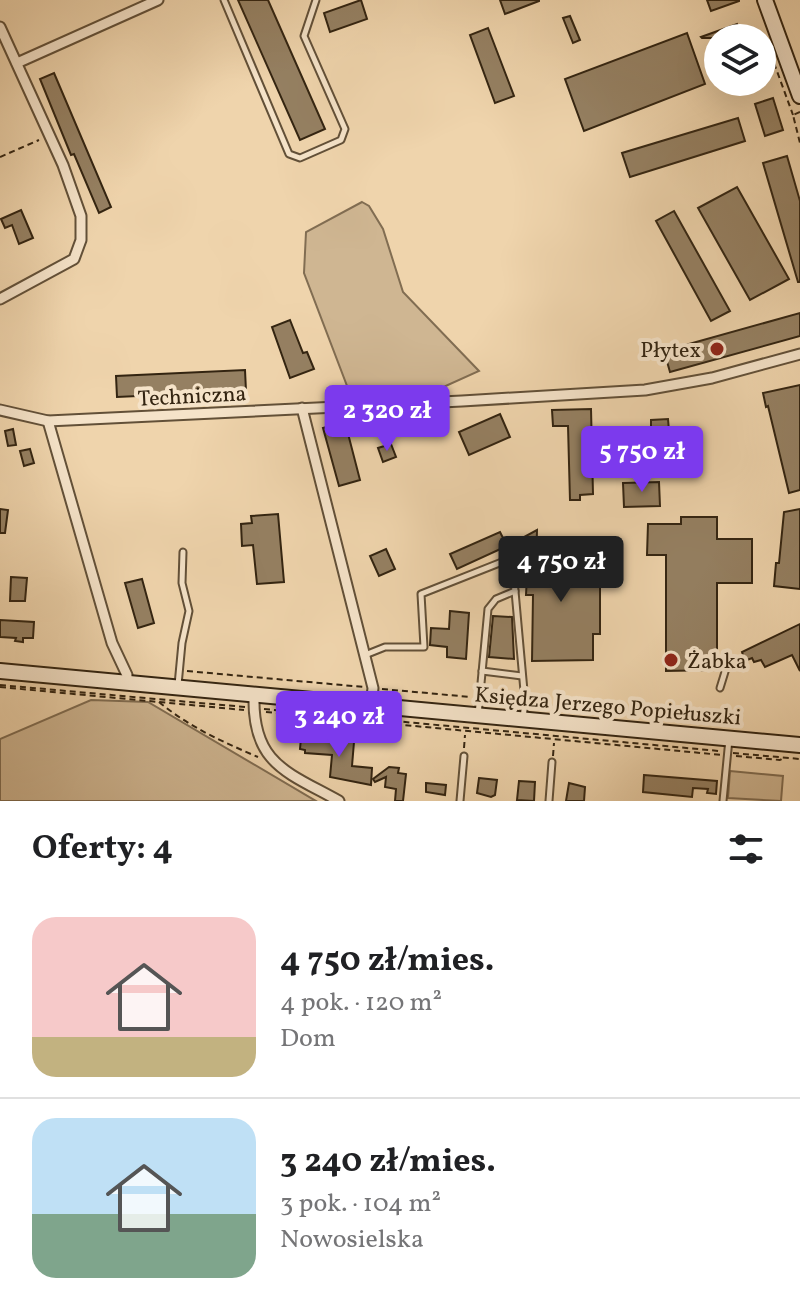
<!DOCTYPE html>
<html lang="pl">
<meta charset="utf-8">
<style>
:root{--surface:#fff;--page:#f2f2f2;--text:#202124;--muted:#757577;--line:#e0e0e0;--accent:#7c3aed}
body{margin:0;font-family:Vollkorn,serif;background:var(--page);color:var(--text);height:100vh;display:flex;flex-direction:column;font-size:30px;white-space:nowrap}
*{box-sizing:border-box;margin:0}
p{font-size:26px;color:var(--muted)}
.icon{flex:none;width:44px;height:44px;fill:none;stroke:currentColor;stroke-width:2;stroke-linecap:round;stroke-linejoin:round}
.map{position:relative;height:801px;overflow:hidden}
.panel{display:flex;flex-direction:column;background:var(--surface);flex:1}
.panel>*{flex:none}
.controls{position:absolute;left:704px;top:24px;display:grid;gap:16px}
.controls a{display:grid;place-items:center;width:72px;height:72px;border-radius:50%;background:var(--surface);box-shadow:0 8px 32px #0002;font-size:40px}
.price{position:absolute;translate:-50% -68px;padding:0 18px;border-radius:8px;background:var(--accent);color:#fff;font-size:26px;line-height:52px;filter:drop-shadow(0 2px 4px #0008)}
.price::after{content:'';position:absolute;left:50%;top:48px;width:24px;height:18px;margin-left:-12px;background:inherit;clip-path:polygon(0 0,100% 0,50% 100%)}
.price.current{background:#222;color:#fff}
ul{padding:0;list-style:none}
li{display:flex;align-items:center;gap:24px;height:200px;padding:0 32px}
li+li{border-top:2px solid var(--line)}
li span{display:grid;place-items:center;flex:none;width:224px;height:160px;border-radius:24px;color:#555}
li>.icon{margin-inline-start:auto}
span .icon{width:96px;height:96px;fill:#fffc;stroke-width:1}
li b{font-size:34px}
h2{display:flex;justify-content:space-between;align-items:center;height:96px;padding:0 32px;font-size:34px}
.map>svg:first-child{display:block}
</style>
<div class="map">
<svg width="800" height="801" viewBox="0 0 800 801">
<rect width="100%" height="100%" fill="#efd4ac"/>
<filter id="stains"><feTurbulence type="fractalNoise" baseFrequency=".0025" numOctaves="4"/><feColorMatrix values="0 0 0 0 .2 0 0 0 0 .09 0 0 0 0 .02 0 0 0 .5 -.17"/></filter>
<radialGradient id="worn" r=".72"><stop offset=".6" stop-color="#630" stop-opacity="0"/><stop offset="1" stop-color="#630" stop-opacity=".3"/></radialGradient>
<g fill="#cfb692" stroke="#816d52" stroke-width="2">
<polygon points="362,202 369,206 383,229 403,292 479,371 439,389 411,395 349,391 304,273 306,232"/>
<polygon points="91,700 148,702 316,801 0,801 0,739"/>
<polygon points="730,771 783,776 781,801 728,798"/>
</g>
<g fill="#958062" stroke="#332411" stroke-width="2">
<polygon points="238,0 268,0 325,129 300,140"/>
<polygon points="361,0 367,19 330,32 324,13"/>
<polygon points="500,0 539,0 539,1 505,14"/>
<polygon points="707,0 739,0 739,1 711,11"/>
<polygon points="570,16 580,40 573,43 563,18"/>
<polygon points="737,24 742,38 702,38 701,37"/>
<polygon points="488,28 514,96 495,103 470,35"/>
<polygon points="687,33 705,84 584,131 565,79"/>
<polygon points="54,73 111,207 99,213 74,154 71,155 40,79"/>
<polygon points="730,82 759,82 760,83 733,92"/>
<polygon points="773,98 783,130 765,136 755,104"/>
<polygon points="738,118 745,141 630,177 622,153"/>
<polygon points="787,156 800,201 800,282 798,282 763,163"/>
<polygon points="737,187 789,279 750,300 698,208"/>
<polygon points="21,210 33,238 19,244 12,225 5,228 1,219"/>
<polygon points="674,211 730,311 711,321 656,221"/>
<polygon points="800,313 800,336 670,372 664,351"/>
<polygon points="290,320 303,353 307,352 314,369 290,378 272,327"/>
<polygon points="245,370 246,391 117,397 116,376"/>
<polygon points="800,385 800,490 789,493 768,406 766,407 763,393"/>
<polygon points="591,409 593,494 580,495 580,500 570,500 568,426 553,426 552,410"/>
<polygon points="500,414 510,437 469,455 459,432"/>
<polygon points="668,419 669,431 651,431 651,420"/>
<polygon points="345,422 360,480 339,486 323,428"/>
<polygon points="13,429 16,445 8,446 5,431"/>
<polygon points="391,444 396,457 383,462 378,448"/>
<polygon points="30,449 34,463 24,466 20,451"/>
<polygon points="659,482 660,506 624,507 623,483"/>
<polygon points="0,509 8,510 5,533 0,533"/>
<polygon points="800,509 800,589 774,586 776,563 779,563 784,512"/>
<polygon points="278,514 284,582 257,584 253,545 242,546 241,524 252,523 251,516"/>
<polygon points="681,517 717,517 717,539 752,539 752,583 717,583 717,670 666,671 666,555 647,555 648,524 681,524"/>
<polygon points="537,530 536,566 554,559 554,548 570,548 570,556 592,557 592,584 600,584 600,634 593,634 593,660 532,661 533,595 526,595 527,576 522,576 522,538"/>
<polygon points="500,532 507,546 457,569 450,554"/>
<polygon points="386,549 395,569 379,576 370,556"/>
<polygon points="11,577 27,578 25,601 10,601"/>
<polygon points="142,579 154,623 138,628 125,583"/>
<polygon points="450,611 469,613 466,659 447,657 447,647 430,645 431,628 449,629"/>
<polygon points="493,616 512,617 514,659 489,657"/>
<polygon points="0,620 34,622 33,638 23,638 23,642 15,641 16,638 0,637"/>
<polygon points="800,624 800,671 792,655 765,667 761,660 754,662 752,658 745,661 742,652"/>
<polygon points="301,738 354,742 352,766 372,768 371,785 330,777 332,755 305,753 305,750 300,749"/>
<polygon points="389,767 399,768 398,773 406,774 403,801 395,801 396,789 385,787 386,777 375,782 373,779"/>
<polygon points="644,775 717,781 716,794 707,793 708,789 693,788 692,797 643,792"/>
<polygon points="479,778 497,780 495,795 491,797 477,793"/>
<polygon points="519,781 535,782 534,801 517,800"/>
<polygon points="426,783 446,785 445,795 426,792"/>
<polygon points="569,783 585,787 584,801 566,801"/>
</g>
<g fill="none" stroke-linecap="round" stroke-linejoin="round">
<g stroke="#625038" stroke-width="9">
<g id="lane">
<polyline points="224,0 289,154 300,158 341,140 345,129 304,36 316,0"/>
<polyline points="576,551 605,551"/>
<polyline points="365,655 385,647 424,647 421,594 512,558 525,702 523,718"/>
<polyline points="482,671 522,676"/>
<polyline points="178,685 182,643 189,611 182,583 183,552"/>
<polyline points="720,688 728,662"/>
<polyline points="478,715 488,609 496,599 515,591"/>
<polyline points="460,801 464,756"/>
<polyline points="549,801 552,762"/>
<polyline points="723,801 729,739"/>
</g>
</g>
<g stroke="#625038" stroke-width="13">
<g id="street">
<polyline points="0,27 63,165 81,216 81,240 74,259 0,299"/>
<polyline points="17,63 158,0"/>
<polyline points="302,408 373,688 371,706"/>
<polyline points="0,410 48,421 462,401 645,390 712,378 800,354"/>
<polyline points="48,421 112,643 127,675 126,683"/>
<path d="M254,695C252,764 287,772 339,801"/>
</g>
</g>
<g stroke="#332411" stroke-width="18">
<g id="secondary">
<polyline points="765,0 800,96"/>
<polyline points="0,671 800,745"/>
</g>
</g>
<g stroke="#332411" stroke-width="2" stroke-dasharray="6 4" stroke-linecap="butt">
<polyline points="774,63 793,115"/>
<polyline points="800,112 793,115 800,143"/>
<polyline points="0,157 39,140"/>
<polyline points="187,671 364,687"/>
<polyline points="0,685 245,707"/>
<polyline points="0,687 244,710"/>
<polyline points="382,689 471,697"/>
<polyline points="485,699 519,702"/>
<path d="M159,702C189,727 223,742 258,757"/>
<polyline points="533,703 710,721 717,725"/>
<polyline points="264,709 719,751"/>
<polyline points="266,712 722,755"/>
<polyline points="464,748 465,735"/>
<polyline points="733,753 800,759"/>
<polyline points="553,756 554,743"/>
<polyline points="736,756 780,760 785,757"/>
</g>
<use href="#lane" stroke="#f5e3c9" stroke-width="5"/>
<use href="#street" stroke="#f5e3c9" stroke-width="9"/>
<use href="#secondary" stroke="#f5e3c9" stroke-width="14"/>
</g>
<g fill="#8f2418" stroke="#f5e3c9" stroke-width="3">
<circle cx="717" cy="349" r="8"/>
<circle cx="671" cy="660" r="8"/>
</g>
<g text-anchor="middle" stroke-width="8" stroke-linejoin="round" paint-order="stroke">
<g font-size="22" fill="#332411" stroke="#f5e3c9" text-anchor="end">
<text x="701" y="357">Płytex</text>
<text x="687" y="668" text-anchor="start">Żabka</text>
</g>
<g font-size="22" fill="#332411" stroke="#f5e3c9">
<text transform="translate(192 395) rotate(-3)" y="8">Techniczna</text>
<text transform="translate(608 705) rotate(5)" y="8">Księdza Jerzego Popiełuszki</text>
</g>
</g>
<rect width="100%" height="100%" filter="url(#stains)"/>
<rect width="100%" height="100%" fill="url(#worn)"/>
</svg>
<div class="controls">
<a><svg class="icon" aria-label="layers" viewBox="0 0 24 24"><path d="M12 4l9 5-9 5-9-5zM3 14l9 5 9-5"/></svg></a>
</div>
<b class="price" style="left:387px;top:453px">2 320 zł</b>
<b class="price" style="left:642px;top:494px">5 750 zł</b>
<b class="price current" style="left:561px;top:604px">4 750 zł</b>
<b class="price" style="left:339px;top:759px">3 240 zł</b>
</div>
<section class="panel">
<h2>Oferty: 4<svg class="icon" aria-label="filters" viewBox="0 0 24 24"><path d="M4 7h16M4 17h16"/><circle cx="9" cy="7" r="2"/><circle cx="15" cy="17" r="2"/></svg></h2>
<ul>
<li><span style="background:linear-gradient(#f6c9c9 75%,#c2b280 0)"><svg class="icon" aria-label="home" viewBox="0 0 24 24"><path d="M3 11l9-7 9 7M6 9v11h12V9"/></svg></span><div><b>4 750 zł/mies.</b><p>4 pok. · 120 m²</p><p>Dom</p></div></li>
<li><span style="background:linear-gradient(#bfe0f5 60%,#7fa58c 0)"><svg class="icon" aria-label="home" viewBox="0 0 24 24"><path d="M3 11l9-7 9 7M6 9v11h12V9"/></svg></span><div><b>3 240 zł/mies.</b><p>3 pok. · 104 m²</p><p>Nowosielska</p></div></li>
</ul>
</section>
